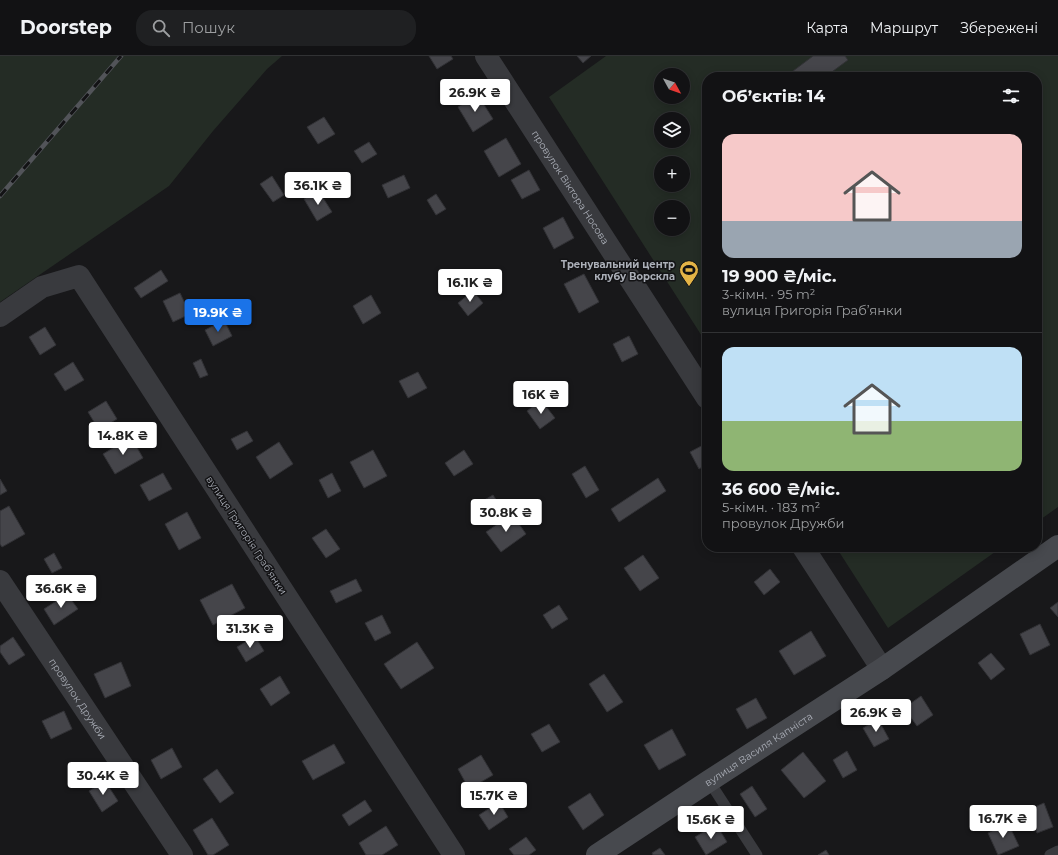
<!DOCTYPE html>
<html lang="uk">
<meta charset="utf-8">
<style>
:root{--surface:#121214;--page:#1f2022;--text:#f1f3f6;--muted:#9c9ea0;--line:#313234;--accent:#1a73e8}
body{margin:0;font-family:Montserrat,sans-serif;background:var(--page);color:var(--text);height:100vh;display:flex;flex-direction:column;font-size:15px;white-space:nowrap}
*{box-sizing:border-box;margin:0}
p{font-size:13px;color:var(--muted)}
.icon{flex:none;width:22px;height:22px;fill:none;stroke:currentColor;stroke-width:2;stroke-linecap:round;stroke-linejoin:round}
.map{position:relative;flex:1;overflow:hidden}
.panel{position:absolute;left:702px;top:16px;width:340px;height:480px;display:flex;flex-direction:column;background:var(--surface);border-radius:16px;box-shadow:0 2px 10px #0003,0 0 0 1px var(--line)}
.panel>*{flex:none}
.needle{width:26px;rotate:130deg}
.tools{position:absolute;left:654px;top:12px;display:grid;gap:8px}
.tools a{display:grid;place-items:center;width:36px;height:36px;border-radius:50%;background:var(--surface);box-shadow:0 2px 10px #0003,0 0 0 1px var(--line);font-size:20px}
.price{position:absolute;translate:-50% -34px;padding:0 9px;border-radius:4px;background:#fff;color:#222;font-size:13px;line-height:26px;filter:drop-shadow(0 1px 2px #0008)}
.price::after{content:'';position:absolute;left:50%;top:24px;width:12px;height:9px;margin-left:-6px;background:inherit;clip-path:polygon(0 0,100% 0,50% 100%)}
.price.active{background:var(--accent);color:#fff}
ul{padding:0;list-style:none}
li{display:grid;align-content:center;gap:8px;height:212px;padding:0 20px}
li+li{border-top:1px solid var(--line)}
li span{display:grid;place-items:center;height:124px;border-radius:12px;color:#555}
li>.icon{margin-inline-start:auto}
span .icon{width:72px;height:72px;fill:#fffc;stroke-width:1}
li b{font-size:17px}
h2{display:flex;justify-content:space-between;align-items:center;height:48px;padding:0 20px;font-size:17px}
header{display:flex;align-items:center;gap:24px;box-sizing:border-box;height:56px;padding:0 20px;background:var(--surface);border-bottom:1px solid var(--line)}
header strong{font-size:19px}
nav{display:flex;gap:22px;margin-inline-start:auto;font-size:14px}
.search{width:280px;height:36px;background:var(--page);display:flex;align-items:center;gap:10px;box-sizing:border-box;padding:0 14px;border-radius:16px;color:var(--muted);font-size:15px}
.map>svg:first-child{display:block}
</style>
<header>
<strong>Doorstep</strong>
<div class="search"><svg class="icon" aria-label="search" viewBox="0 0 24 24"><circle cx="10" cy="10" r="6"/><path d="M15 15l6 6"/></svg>Пошук</div>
<nav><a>Карта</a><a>Маршрут</a><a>Збережені</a></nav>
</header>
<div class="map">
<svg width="1058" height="799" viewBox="0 0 1058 799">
<rect width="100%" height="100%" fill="#18181a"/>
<g fill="#242c25" fill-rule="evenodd">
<polygon points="0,0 282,0 267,13 213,75 169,130 0,246"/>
<path d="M606,0H1058V451L1037,466V21H707V288L549,41ZM661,19H683V41H661ZM661,63H683V85H661ZM661,107H683V129H661ZM661,151H683V173H661Z"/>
<polygon points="836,491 1002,491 888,572"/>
</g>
<g fill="#45454a" stroke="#323236">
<polygon points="429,0 451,0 453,3 437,13"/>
<polygon points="577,0 591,0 583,7"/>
<polygon points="813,0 845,0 848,4 825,21 785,21"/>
<polygon points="478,39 493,63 473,76 458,51"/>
<polygon points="324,61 335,78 318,88 307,71"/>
<polygon points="506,82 521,108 499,121 484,95"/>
<polygon points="369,86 377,98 362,107 354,95"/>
<polygon points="529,114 540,134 522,143 511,124"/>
<polygon points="404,119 410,132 388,142 382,129"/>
<polygon points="272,120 284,139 273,146 260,128"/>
<polygon points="318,134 332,156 317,165 304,143"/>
<polygon points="436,138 446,153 436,159 427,144"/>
<polygon points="563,161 574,182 554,193 543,172"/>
<polygon points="161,214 168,225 141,242 134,232"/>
<polygon points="584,218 599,246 579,257 564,228"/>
<polygon points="473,235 483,247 468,260 458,247"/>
<polygon points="180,237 190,258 173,266 163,245"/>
<polygon points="371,239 381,257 363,268 353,250"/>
<polygon points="224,264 232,280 213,290 205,274"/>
<polygon points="45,271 56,289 40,299 29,281"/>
<polygon points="629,280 638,298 622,306 613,288"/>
<polygon points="201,303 208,319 200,322 193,307"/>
<polygon points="73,306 84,324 65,335 54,318"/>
<polygon points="418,316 427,332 408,342 399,325"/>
<polygon points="541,344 555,362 540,373 527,355"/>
<polygon points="106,345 117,363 99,374 88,356"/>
<polygon points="247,375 253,385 237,394 231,383"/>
<polygon points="131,381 143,402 115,418 103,398"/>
<polygon points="279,386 293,408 270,423 256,401"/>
<polygon points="707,387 707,408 699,413 690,396"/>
<polygon points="373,394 387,420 364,432 350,406"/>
<polygon points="464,394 473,408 454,420 445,407"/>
<polygon points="585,410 599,434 586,442 572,418"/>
<polygon points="163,417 172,433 149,445 140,429"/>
<polygon points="332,417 341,435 328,442 319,424"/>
<polygon points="658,422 666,435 619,466 611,453"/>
<polygon points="0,423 7,435 0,439"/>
<polygon points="493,439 499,448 480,460 474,450"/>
<polygon points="9,450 25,478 2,491 0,488 0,455"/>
<polygon points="187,456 201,482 179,494 165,468"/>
<polygon points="512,458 526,478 501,496 486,476"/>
<polygon points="326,473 340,493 326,502 312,482"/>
<polygon points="54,497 62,512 52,517 44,503"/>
<polygon points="643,499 659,522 640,535 624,512"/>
<polygon points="770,513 780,526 764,539 754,526"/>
<polygon points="356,523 362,535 336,547 330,535"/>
<polygon points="232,528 245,552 213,569 200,544"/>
<polygon points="67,538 78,553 54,569 44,553"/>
<polygon points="1058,546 1058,561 1050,552"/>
<polygon points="559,549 568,563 552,573 543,559"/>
<polygon points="382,559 391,577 375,585 365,567"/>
<polygon points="1040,568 1050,589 1030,599 1020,578"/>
<polygon points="811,575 826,600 794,619 779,595"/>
<polygon points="255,580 264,595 246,606 237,591"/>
<polygon points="13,581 25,599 9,609 0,596 0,590"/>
<polygon points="417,586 434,612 401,633 384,608"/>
<polygon points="991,597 1005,613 991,624 978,607"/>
<polygon points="121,606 131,630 105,642 94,618"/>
<polygon points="604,618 623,646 607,656 589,628"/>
<polygon points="280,620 290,637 271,650 260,633"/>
<polygon points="921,640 933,659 917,670 904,652"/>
<polygon points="756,642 767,662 747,673 736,653"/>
<polygon points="64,655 72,673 51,683 42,665"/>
<polygon points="878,663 889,683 874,691 863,672"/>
<polygon points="549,668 560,686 542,696 531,678"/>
<polygon points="672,673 686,699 659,714 644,689"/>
<polygon points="334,688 345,707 313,724 302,705"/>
<polygon points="172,692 182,711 161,723 151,704"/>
<polygon points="847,695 857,714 843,722 833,704"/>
<polygon points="803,696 826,725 804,742 781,714"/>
<polygon points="481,699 493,719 469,733 458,713"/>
<polygon points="217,713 234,737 220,747 203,723"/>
<polygon points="105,725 118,745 102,756 89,735"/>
<polygon points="752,730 767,753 755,761 740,738"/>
<polygon points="590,737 604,759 583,774 568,751"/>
<polygon points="365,744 372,755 349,770 342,759"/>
<polygon points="499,746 508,761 489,774 479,759"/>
<polygon points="1044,747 1053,771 1037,777 1028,754"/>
<polygon points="212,762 229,789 213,799 208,799 193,774"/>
<polygon points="1008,767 1019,790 998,799 988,777"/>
<polygon points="716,768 727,786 706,799 695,781"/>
<polygon points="386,770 398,789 382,799 366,799 359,787"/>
<polygon points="526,781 536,794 529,799 514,799 509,793"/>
<polygon points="660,792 665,799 653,799 652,797"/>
<polygon points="826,794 829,799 818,799"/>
</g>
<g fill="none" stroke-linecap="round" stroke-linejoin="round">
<g stroke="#393a3e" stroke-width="11">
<polyline points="709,725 757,799"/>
<polyline points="1050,799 1058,795"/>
</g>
<g stroke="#393a3e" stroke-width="22">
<path id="s1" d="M486,0L707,342"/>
<polyline points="0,260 42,231 79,220 454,799"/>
<polyline points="803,491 882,613"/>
<path id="s2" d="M0,525L182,799"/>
</g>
<path stroke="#47494e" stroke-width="22" id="s3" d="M597,799L709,725L882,613L1058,490"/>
<g stroke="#525459" stroke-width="4.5">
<polyline id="rail" points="0,140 121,0"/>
</g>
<use href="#rail" stroke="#131315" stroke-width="3" stroke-dasharray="9" stroke-linecap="butt"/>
</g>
<defs>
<g id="stadium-pin" transform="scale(1)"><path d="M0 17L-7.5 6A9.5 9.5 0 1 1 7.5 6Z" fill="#e4b446" stroke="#131315"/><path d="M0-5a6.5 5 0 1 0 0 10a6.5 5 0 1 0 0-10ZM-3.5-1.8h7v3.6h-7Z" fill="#111"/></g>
</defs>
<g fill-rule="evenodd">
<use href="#stadium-pin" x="689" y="214"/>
</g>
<g text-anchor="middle" stroke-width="3" stroke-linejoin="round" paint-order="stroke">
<g font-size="10" fill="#abafb8" stroke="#131315">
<text dy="4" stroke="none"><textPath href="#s1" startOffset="156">провулок Віктора Носова</textPath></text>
<text transform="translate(247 479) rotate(57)" y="4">вулиця Григорія Грабʼянки</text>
<text dy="4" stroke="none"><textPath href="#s2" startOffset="141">провулок Дружби</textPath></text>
<text dy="4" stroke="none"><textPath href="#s3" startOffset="193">вулиця Василя Капніста</textPath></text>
</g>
<g font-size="10" font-weight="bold" fill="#abafb8" stroke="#131315" text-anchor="end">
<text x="675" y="212">Тренувальний центр<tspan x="675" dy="12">клубу Ворскла</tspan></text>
</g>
</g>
</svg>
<div class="tools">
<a><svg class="needle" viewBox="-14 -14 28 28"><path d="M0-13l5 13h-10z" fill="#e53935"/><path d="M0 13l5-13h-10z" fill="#9c9ea0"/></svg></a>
<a><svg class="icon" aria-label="layers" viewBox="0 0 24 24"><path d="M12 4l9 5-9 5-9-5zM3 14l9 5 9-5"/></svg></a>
<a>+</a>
<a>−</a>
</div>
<b class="price" style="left:475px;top:57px">26.9K ₴</b>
<b class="price" style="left:318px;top:150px">36.1K ₴</b>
<b class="price" style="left:470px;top:247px">16.1K ₴</b>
<b class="price active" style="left:218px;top:277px">19.9K ₴</b>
<b class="price" style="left:541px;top:359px">16K ₴</b>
<b class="price" style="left:123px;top:400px">14.8K ₴</b>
<b class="price" style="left:506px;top:477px">30.8K ₴</b>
<b class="price" style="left:61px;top:553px">36.6K ₴</b>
<b class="price" style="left:250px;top:593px">31.3K ₴</b>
<b class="price" style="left:876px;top:677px">26.9K ₴</b>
<b class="price" style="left:103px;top:740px">30.4K ₴</b>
<b class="price" style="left:494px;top:760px">15.7K ₴</b>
<b class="price" style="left:1003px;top:783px">16.7K ₴</b>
<b class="price" style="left:711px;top:784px">15.6K ₴</b>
<section class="panel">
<h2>Об’єктів: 14<svg class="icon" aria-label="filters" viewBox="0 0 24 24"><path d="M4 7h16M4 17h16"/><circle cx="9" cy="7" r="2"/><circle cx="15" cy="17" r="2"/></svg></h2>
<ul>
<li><span style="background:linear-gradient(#f6c9c9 70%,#9aa5b1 0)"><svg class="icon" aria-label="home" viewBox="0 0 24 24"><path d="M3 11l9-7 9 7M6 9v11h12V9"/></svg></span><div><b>19 900 ₴/міс.</b><p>3-кімн. · 95 m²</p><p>вулиця Григорія Грабʼянки</p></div></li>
<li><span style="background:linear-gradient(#bfe0f5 60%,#8fb573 0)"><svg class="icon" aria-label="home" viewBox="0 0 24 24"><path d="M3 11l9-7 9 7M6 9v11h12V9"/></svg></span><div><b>36 600 ₴/міс.</b><p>5-кімн. · 183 m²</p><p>провулок Дружби</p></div></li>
</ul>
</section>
</div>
